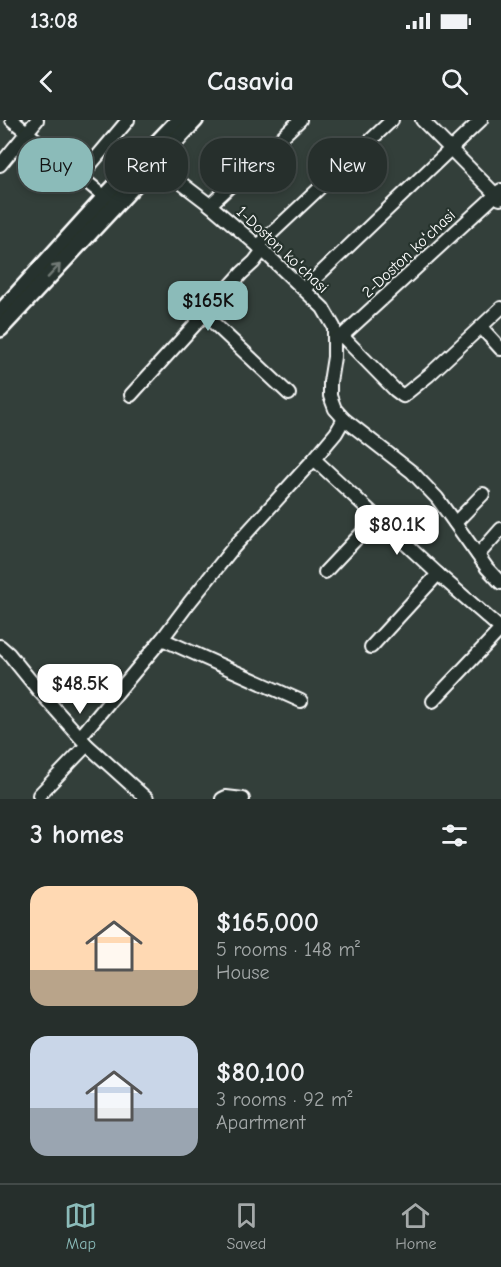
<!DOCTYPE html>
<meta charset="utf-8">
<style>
:root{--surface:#262f2c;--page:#2e3734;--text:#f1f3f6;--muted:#a4a9a9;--line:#424a48;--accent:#8bbbb9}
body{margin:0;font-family:"Comic Neue",sans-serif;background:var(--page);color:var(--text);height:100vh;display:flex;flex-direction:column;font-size:22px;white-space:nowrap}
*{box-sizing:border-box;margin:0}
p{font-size:20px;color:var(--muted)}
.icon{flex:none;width:33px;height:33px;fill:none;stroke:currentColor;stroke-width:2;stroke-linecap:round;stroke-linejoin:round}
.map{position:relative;height:679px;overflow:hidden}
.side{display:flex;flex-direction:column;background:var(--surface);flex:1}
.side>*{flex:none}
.guide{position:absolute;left:18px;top:18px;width:465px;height:54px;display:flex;gap:12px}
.price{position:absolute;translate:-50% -51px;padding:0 14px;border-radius:12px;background:#fff;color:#222;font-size:20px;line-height:39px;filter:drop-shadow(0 2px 3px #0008)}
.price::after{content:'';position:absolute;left:50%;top:36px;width:18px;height:14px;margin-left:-9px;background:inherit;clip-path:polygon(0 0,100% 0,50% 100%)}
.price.on{background:var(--accent);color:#111}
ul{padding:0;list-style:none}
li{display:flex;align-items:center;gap:18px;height:150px;padding:0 30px}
li span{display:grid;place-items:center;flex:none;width:168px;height:120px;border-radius:18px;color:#555}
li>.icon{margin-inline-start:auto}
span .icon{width:72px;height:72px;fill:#fffc;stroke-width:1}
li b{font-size:26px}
h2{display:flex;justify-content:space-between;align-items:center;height:72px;padding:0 30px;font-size:26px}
.pill{padding:0 21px;border-radius:24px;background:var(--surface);box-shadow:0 3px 9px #0003,0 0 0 2px var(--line);font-size:21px;line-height:54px}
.pill.on{background:var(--accent);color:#111}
.status{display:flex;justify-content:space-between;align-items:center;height:42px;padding:0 30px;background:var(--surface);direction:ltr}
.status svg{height:16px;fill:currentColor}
header{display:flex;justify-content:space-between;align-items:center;height:78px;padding:0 30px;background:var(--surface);font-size:27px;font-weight:700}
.tabs{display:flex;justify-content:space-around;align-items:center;height:84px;border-top:2px solid var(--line);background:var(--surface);font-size:16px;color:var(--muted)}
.tabs a{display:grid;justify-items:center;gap:3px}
.tabs .on{color:var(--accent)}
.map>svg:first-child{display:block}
</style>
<div class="status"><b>13:08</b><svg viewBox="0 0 49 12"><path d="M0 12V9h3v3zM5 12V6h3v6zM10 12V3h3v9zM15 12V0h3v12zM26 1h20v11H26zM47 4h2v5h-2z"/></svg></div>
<header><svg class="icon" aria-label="back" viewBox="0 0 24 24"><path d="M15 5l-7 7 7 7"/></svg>Casavia<svg class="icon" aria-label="search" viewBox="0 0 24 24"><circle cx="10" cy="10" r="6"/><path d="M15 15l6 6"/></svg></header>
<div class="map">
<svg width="501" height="679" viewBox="0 0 501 679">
<rect width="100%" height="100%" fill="#333f3a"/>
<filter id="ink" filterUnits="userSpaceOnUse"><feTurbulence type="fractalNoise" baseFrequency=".0167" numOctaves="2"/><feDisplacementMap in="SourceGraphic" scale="12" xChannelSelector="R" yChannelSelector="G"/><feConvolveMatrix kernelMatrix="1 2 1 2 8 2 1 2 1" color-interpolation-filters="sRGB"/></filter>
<g filter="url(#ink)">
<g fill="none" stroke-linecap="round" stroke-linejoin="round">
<g stroke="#fff" stroke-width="16">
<g id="minor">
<polyline points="12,0 105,77"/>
<polyline points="422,0 500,79"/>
<polyline points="155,43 210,85 258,126 323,188 334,207 334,237 330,262 330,276 335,289 344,299 412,352 437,378 487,448 501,463"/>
<polyline points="0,45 37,0"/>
<polyline points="80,57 128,0"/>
<polyline points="210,85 300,0"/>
<polyline points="258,126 392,0"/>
<polyline points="304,169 481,0"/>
<polyline points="204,194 289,274"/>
<polyline points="481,207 501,229"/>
<polyline points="342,216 395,270 403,276 429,255 501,188"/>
<polyline points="335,219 342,216 501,70"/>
<polyline points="131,275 242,153 254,142 263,130"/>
<polyline points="314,339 438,454 501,509"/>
<polyline points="455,403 483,374"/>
<polyline points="478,435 501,409"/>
<polyline points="325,452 377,397"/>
<polyline points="162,519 301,581"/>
<polyline points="0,526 9,534 39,571 87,625 147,679"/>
<polyline points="371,527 438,454"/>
<polyline points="433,581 501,509"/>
<polyline points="80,617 162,519 189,483 233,428 314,339 336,313 344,299"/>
<polyline points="39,675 87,625"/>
<polyline points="222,679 226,677 243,679"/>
</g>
</g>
<g stroke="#fff" stroke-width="20">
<g id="major">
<polyline points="0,193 105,77 179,0"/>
<polyline points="0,209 195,0"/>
</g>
</g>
<use href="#minor" stroke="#26332d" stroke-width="12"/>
<use href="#major" stroke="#26332d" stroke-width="15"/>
</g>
<defs><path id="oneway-shaft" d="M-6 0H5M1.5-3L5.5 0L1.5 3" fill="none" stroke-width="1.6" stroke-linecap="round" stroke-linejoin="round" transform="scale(1.5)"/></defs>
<use stroke="#727a76" href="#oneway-shaft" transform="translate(54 151) rotate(-47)"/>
</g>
<g text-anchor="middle" stroke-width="4.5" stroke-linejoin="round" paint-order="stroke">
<g font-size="16" fill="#fff" stroke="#26332d">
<text transform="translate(283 129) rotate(43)" y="6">1-Doston koʻchasi</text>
<text transform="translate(408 133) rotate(-43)" y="6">2-Doston koʻchasi</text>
</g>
</g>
</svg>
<b class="price on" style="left:208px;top:212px">$165K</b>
<b class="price" style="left:397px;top:436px">$80.1K</b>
<b class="price" style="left:80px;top:595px">$48.5K</b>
<div class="guide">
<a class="pill on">Buy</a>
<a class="pill">Rent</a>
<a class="pill">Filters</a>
<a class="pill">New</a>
</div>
</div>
<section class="side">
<h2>3 homes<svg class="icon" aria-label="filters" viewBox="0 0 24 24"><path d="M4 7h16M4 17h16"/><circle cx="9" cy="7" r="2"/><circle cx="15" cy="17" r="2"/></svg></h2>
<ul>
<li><span style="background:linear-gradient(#ffd9b3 70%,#b9a48a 0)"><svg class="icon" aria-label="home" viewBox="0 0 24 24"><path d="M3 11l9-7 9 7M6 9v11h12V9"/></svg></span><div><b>$165,000</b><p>5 rooms · 148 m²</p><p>House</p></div></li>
<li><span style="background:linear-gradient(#c9d6e8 60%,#9aa5b1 0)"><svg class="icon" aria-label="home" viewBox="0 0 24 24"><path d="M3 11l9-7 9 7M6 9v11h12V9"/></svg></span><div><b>$80,100</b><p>3 rooms · 92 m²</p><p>Apartment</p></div></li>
</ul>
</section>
<nav class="tabs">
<a class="on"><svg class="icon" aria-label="map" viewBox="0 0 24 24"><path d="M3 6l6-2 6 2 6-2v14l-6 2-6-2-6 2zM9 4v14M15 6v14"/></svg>Map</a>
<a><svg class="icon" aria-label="saved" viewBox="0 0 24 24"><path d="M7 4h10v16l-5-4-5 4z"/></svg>Saved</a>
<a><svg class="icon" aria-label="home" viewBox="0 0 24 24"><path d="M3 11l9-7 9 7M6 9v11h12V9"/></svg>Home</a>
</nav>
